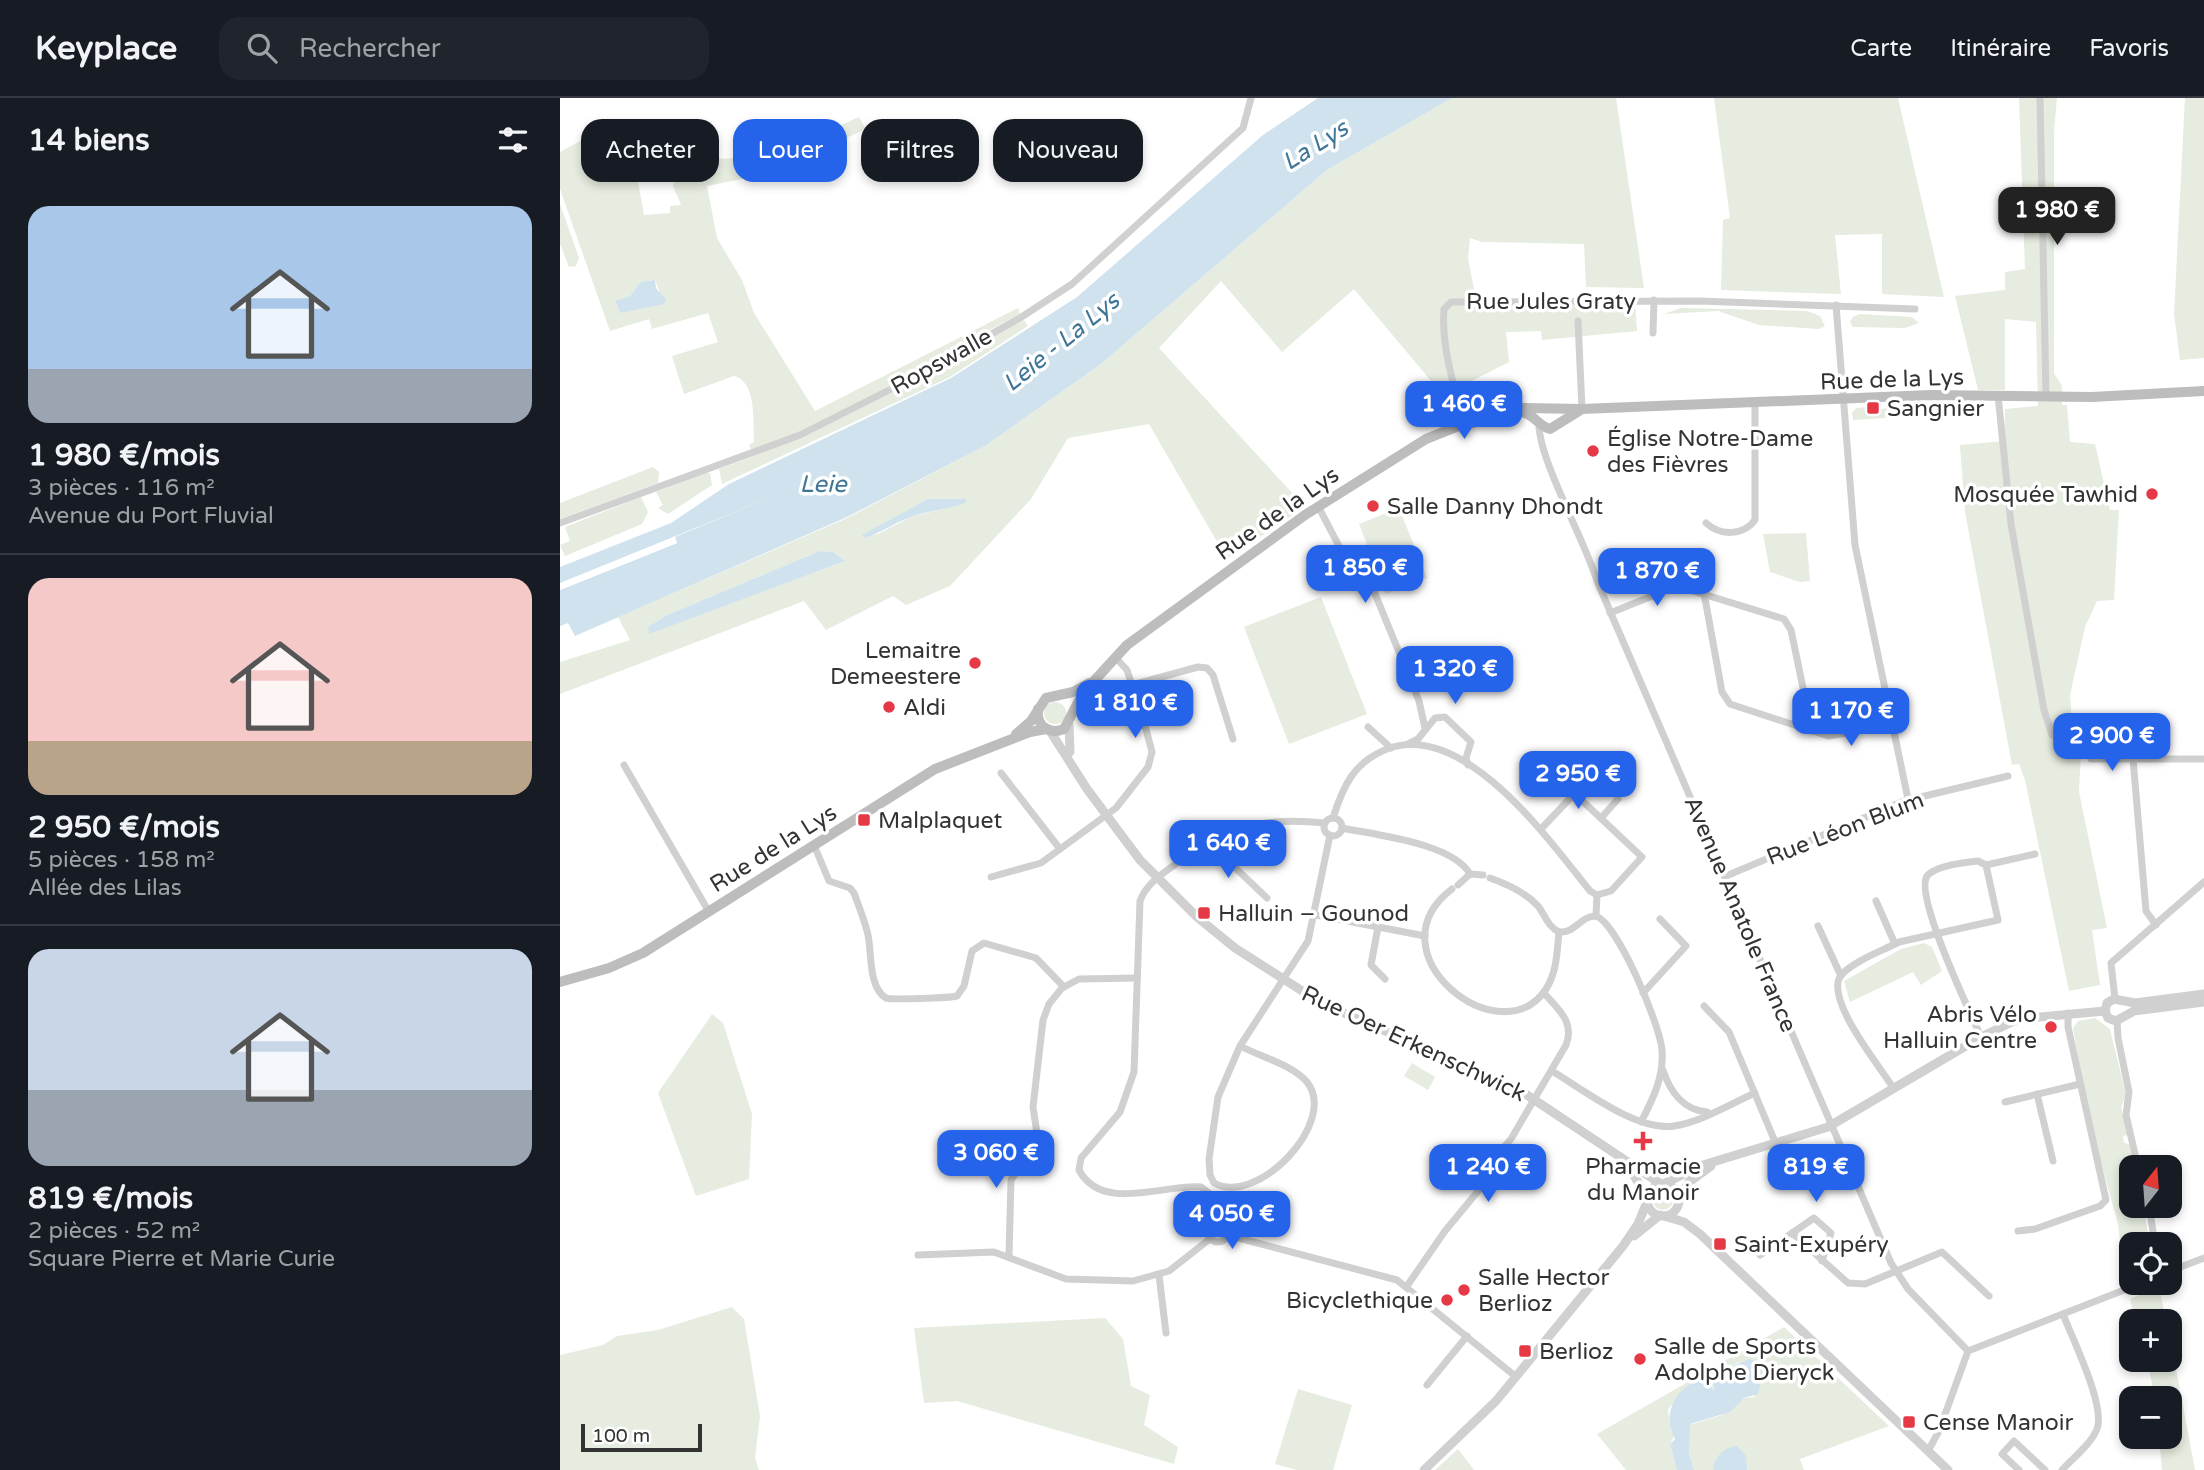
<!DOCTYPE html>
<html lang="fr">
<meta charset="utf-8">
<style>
:root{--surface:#171b24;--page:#20242c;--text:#f1f3f6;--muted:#9ea1a6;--line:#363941;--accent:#2563eb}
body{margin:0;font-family:"Varela Round",sans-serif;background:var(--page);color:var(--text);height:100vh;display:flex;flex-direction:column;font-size:26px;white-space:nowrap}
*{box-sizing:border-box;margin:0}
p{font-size:23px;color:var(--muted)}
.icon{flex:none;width:38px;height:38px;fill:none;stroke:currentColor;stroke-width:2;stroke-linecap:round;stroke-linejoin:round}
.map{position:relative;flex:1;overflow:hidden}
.sheet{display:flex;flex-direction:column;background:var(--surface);width:560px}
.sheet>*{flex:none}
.hud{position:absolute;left:21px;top:21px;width:665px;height:63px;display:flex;gap:14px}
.needle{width:46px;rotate:17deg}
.tools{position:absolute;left:1559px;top:1057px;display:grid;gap:14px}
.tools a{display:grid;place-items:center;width:63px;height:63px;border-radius:14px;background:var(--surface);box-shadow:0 4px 10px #0003;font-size:35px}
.scale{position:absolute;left:21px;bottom:18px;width:121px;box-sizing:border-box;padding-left:7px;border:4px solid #333;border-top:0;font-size:19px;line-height:24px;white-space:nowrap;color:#333;-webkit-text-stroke:5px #fff;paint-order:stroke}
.price{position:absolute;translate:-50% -60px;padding:0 16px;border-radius:14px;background:var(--accent);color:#fff;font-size:23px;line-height:46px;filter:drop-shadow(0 2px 4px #0008)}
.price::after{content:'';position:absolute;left:50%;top:42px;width:21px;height:16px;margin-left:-10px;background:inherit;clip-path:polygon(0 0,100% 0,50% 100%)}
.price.on{background:#222;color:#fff}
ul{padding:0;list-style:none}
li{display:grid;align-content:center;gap:14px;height:371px;padding:0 28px}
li+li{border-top:2px solid var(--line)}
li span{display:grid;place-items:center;height:217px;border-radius:21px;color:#555}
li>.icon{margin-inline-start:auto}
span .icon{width:126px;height:126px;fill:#fffc;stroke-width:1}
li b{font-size:30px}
h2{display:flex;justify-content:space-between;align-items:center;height:84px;padding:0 28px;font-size:30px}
.tag{padding:0 24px;border-radius:21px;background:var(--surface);box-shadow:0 4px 10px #0003;font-size:24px;line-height:63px}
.tag.on{background:var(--accent);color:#fff}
header{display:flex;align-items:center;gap:42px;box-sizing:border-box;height:98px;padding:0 35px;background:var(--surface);border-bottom:2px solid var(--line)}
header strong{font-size:33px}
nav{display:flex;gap:38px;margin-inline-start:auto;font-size:24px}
.search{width:490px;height:63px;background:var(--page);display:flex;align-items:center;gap:18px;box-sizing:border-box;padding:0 24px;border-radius:21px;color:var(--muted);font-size:26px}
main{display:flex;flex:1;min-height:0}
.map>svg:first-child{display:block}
</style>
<header>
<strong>Keyplace</strong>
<div class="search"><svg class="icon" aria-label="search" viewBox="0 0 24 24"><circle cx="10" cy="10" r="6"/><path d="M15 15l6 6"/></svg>Rechercher</div>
<nav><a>Carte</a><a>Itinéraire</a><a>Favoris</a></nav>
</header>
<main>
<section class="sheet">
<h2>14 biens<svg class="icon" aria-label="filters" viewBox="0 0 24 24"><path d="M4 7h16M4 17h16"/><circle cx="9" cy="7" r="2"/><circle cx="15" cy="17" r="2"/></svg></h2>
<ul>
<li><span style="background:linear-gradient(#a9c7e8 75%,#9aa5b1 0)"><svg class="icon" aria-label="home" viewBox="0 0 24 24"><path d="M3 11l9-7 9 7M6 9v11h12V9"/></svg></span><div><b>1 980 €/mois</b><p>3 pièces · 116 m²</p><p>Avenue du Port Fluvial</p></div></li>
<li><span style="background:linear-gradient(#f6c9c9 75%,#b9a48a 0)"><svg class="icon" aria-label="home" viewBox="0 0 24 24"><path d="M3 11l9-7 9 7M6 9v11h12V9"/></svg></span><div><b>2 950 €/mois</b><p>5 pièces · 158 m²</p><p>Allée des Lilas</p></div></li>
<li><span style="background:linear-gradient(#c9d6e8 65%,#9aa5b1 0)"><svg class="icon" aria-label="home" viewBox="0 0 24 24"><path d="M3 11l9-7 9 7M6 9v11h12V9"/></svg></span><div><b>819 €/mois</b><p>2 pièces · 52 m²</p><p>Square Pierre et Marie Curie</p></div></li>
</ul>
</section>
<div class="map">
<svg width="1644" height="1372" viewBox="0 0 1644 1372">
<rect width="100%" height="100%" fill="#fff"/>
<g fill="#e6ecdf" fill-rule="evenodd">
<path d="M892,0H1056L1084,190L1026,189L1024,146L922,144L910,140L908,161L917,206H1075L1077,233L982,242L981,233L946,234L949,264L892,293L897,314L794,191L722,254L661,183L599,250L745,409L667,461L589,326L508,340L471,401L390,488L346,507L333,498L266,532L244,503L0,596V564L70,542L58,519L285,421L425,348L541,266L767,72ZM368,401H406V405L351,419L318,436L302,438ZM260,453L273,454L285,463L89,535L88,529L107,517Z"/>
<polygon points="1154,0 1338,0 1384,199 1322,196 1322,136 1275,137 1281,196 1161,192 1163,122 1170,120"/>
<polygon points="1459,0 1497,0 1494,33 1494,275 1502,288 1502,307 1507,307 1510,344 1535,346 1550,412 1559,412 1554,502 1537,503 1525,529 1510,597 1514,651 1521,654 1519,694 1547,830 1532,832 1540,887 1509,893 1465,682 1459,666 1452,667 1405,414 1400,347 1445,343 1445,311 1478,308 1476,224 1445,221 1445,292 1418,292 1395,198 1445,192 1445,174 1465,171"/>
<polygon points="1625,0 1644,0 1644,260 1620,262 1614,216"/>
<path d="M299,19L306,31L206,76L147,88L157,140L182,182L194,215L255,313L458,210L460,216L338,280L343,290L464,222L468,228L390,279L162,386L159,371L194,358L189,347L194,344C193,326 197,283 174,278L124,296L112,258L158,244L148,215L92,231L89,221L50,233L0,91V54L59,22L66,40L49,48L62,83L77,78L84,117L110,115V108L121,107L113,88L117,74L114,69L92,74L95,60L118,56V63C145,59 170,62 196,59C231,55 267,33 299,19ZM95,182L101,198L60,215L55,204L70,198L80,184Z"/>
<polygon points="0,106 19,160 16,168 9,169 0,146"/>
<polygon points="1121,210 1247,213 1260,218 1265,228 1259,231 1199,227 1158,213 1104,216"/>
<polygon points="1300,216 1352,219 1359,225 1345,230 1293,229 1290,224 1293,219"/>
<polygon points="1341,307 1342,319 1293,322 1292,314 1297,310 1309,309 1312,313"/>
<polygon points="93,369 99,374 98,385 0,421 0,405"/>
<polygon points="145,375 150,375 152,387 108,416 98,410 103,407 96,394"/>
<polygon points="81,399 88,414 82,426 5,458 0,447 10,443 5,429"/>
<polygon points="839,410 867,480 826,496 799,426"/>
<polygon points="1246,435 1250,483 1240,484 1210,474 1203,436"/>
<polygon points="761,499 807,616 729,646 684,529"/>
<circle cx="495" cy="615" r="11"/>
<polygon points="1364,845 1372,849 1382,873 1361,887 1353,874 1290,904 1284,883 1341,851"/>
<polygon points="152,916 163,925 192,1016 189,1081 136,1098 98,995"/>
<polygon points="1535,920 1550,931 1566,997 1561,1009 1568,1037 1563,1038 1564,1045 1569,1046 1574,1069 1572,1069 1572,1108 1583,1108 1590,1146 1572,1146 1571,1183 1565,1184 1558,1126 1528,1017 1513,930 1518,923"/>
<polygon points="852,965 875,979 868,992 844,978"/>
<circle cx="1103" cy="1102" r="10"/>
<polygon points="1599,1188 1606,1223 1576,1223 1570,1201"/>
<polygon points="172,1209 184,1221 200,1318 195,1360 199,1372 0,1372 0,1257 43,1247 57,1238 98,1232"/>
<polygon points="545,1220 563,1241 571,1288 590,1297 584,1327 618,1349 614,1366 397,1303 364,1305 354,1230"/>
<path d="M1224,1229L1329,1328L1240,1361L1244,1372H1187L1180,1349L1163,1354L1153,1372H1134L1129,1355V1327L1162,1317L1184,1300L1195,1299L1180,1264L1151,1277L1154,1292L1148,1282C1130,1284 1118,1297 1108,1312L1111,1334L1114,1338L1110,1346L1117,1372H1066L1037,1336Z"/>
<polygon points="1610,1239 1635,1372 1602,1372 1599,1339 1610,1339 1610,1300 1595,1300 1587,1262 1610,1262"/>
<polygon points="738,1291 792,1307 773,1372 737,1372 715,1366"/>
<polygon points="898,1351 914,1372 875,1372"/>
</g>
<g fill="#cfe2ee">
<polygon points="758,0 892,0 767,72 541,266 425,348 285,420 15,538 8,525 0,528 0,492 117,445 115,439 0,486 0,469 111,425 169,386 391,280 517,199 703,37"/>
<polygon points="95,182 96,190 106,202 104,206 60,215 55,203 70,198 80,184"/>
<path d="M368,401H406V405C388,411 368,413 351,419C334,425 321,435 304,440L302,437Z"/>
<polygon points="260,453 273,454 285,463 89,536 88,529 107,517"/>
<path d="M1190,1261L1198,1264L1203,1276L1198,1296L1184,1300L1170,1314L1130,1326L1129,1355L1134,1372H1117L1110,1346L1115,1341C1100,1314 1118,1285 1147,1280L1154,1293L1152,1276Z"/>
<path d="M1178,1348L1186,1358L1187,1372H1153C1154,1359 1165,1348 1178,1348Z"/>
</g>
<polygon fill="#fff" points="214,398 115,439 117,445 0,492 0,485"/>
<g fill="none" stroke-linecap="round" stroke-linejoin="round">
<g stroke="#d0d0d0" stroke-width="7">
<polyline points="1480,0 1486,298"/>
<polyline points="1276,207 1295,447 1348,701"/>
<polyline points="1018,223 1022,311"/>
<polyline points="1093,235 1094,202"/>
<polyline points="1438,297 1451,426 1484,612 1492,637 1509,645"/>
<path d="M979,324C977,359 1025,442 1037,483L1331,1165L1348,1191L1408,1253"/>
<path d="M906,326C894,291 881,248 884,211L891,204L1139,203L1355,211"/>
<polyline points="758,408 780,450 809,481 859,603 865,630"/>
<polyline points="0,425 240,337 353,280 460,220 512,186 683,30 691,0"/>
<path d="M1146,425C1160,438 1183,438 1195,422V305"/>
<polyline points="1144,495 1162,594 1170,606 1268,638 1333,627"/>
<polyline points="1050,515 1117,488 1224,521 1231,532 1252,633"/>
<polyline points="572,587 638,569 647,570 653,577 673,641"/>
<polyline points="808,629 831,650"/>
<polyline points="848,646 858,641 875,620 885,619 911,644 906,660 908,667"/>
<polyline points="1531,661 1644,661"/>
<polyline points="1573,661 1586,813 1596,827"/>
<polyline points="64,667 149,814"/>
<polyline points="441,675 500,751"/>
<polyline points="1015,696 1082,759 1051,793 1037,797"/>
<path d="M773,720C783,688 794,664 827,651C904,622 989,742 1030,793L1037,797L1036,818"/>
<polyline points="1041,720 1058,701"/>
<circle cx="773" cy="729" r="9"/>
<path d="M782,730C816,737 892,745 910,776"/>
<polyline points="981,731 1034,675"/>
<polyline points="647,743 707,800"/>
<path d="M254,747L269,783L290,790L294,795C299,809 305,823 308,837C312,855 308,889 326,900C330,902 389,900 397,898L404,888L412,853L424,845L476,860L504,889"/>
<polyline points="1426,767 1475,756"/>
<polyline points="1166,778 1344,703 1448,678"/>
<polyline points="431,779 481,765 556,710 588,669 592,654 586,631 567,572 555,559"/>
<polyline points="898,787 910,776 923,777"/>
<path d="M892,791C808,855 941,960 986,891C997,874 997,854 999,834C988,829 985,817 978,808C965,794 947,786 930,780"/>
<polyline points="1316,803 1335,846"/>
<polyline points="756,817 865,838"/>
<path d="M1036,818C1058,826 1100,927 1102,952C1104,979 1093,1001 1081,1024"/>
<polyline points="1258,828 1281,878"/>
<polyline points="818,829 811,867 825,881"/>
<path d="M999,834C1016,835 1020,818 1036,818"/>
<polyline points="1083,895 1126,848 1100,821"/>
<polyline points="1555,901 1551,865 1644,784"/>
<polyline points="1144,908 1169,934 1216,1046"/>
<polyline points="1557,923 1558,940 1569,994 1566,1017 1578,1069"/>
<path d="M680,948C699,958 733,967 747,984C779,1024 697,1109 654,1085L650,1077L649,1061L658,999L680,948L748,843L770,737"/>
<path d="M1103,972C1110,994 1124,1012 1147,1014"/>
<path d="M992,973C1024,992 1077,1034 1114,1028C1141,1024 1170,1006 1195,995"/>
<path d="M1334,991C1322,971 1261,898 1282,876C1295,863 1319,854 1335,846L1339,844L1438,822L1426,767L1418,763C1404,765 1376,767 1367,778C1354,798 1410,914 1421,939"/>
<polyline points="1477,996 1493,1063"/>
<polyline points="1445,1004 1520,986"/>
<polyline points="1589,1108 1595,1146"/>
<path d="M656,1124L650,1096L641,1089C603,1086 542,1115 519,1072L521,1060L560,1014L574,974L580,803C586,786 603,775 617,765C669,727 701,719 765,725"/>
<circle cx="658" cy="1134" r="10"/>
<polyline points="1458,1133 1475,1131 1540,1108 1546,1102 1508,929 1508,915"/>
<polyline points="1232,1135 1288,1185 1305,1186 1382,1154 1429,1198"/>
<polyline points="667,1137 837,1182 955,1278"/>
<polyline points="358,1157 434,1154 506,1181 573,1183 609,1173 651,1140"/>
<polyline points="449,1157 451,1082 478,1042 473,1009 483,922 489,906 502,890 519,881 577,880"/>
<polyline points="1200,1157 1254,1120 1271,1135 1262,1163"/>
<polyline points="1610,1173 1644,1160"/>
<polyline points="599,1177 606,1235"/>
<path d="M847,1188L885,1133L928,1081L936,1058L951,1041L1006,947C1015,924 998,911 984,895"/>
<polyline points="867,1287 907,1238"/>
<polyline points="1368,1353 1379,1333 1408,1253 1582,1185"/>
<polyline points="1459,1372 1442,1356 1454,1343 1485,1372"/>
<path d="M1502,1372C1513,1360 1531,1346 1537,1331C1546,1308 1512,1240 1503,1216"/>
</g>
<g stroke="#d0d0d0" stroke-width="9">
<polyline points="509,626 510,654"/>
<polyline points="490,633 527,691 580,762 637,819 675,850 761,905 958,991 1101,1086"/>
<polyline points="1545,913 1548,920 1556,923 1574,913 1644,904"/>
<polyline points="1545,913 1547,905 1554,901 1575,905 1644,896"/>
<polyline points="1072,1074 1087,1100"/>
<polyline points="1103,1086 1143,1067 1268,1029 1421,939 1458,921 1545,913"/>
<circle cx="1103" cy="1102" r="16"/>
<polyline points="1118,1101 1129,1084 1151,1068"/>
<polyline points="1104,1118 1124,1124 1140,1136 1388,1372"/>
<polyline points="1074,1138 1100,1117"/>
<polyline points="864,1372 936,1303 1063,1148 1078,1126 1087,1104"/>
</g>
<g stroke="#bdbdbd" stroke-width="10">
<path d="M959,314C975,315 977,328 990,331L1019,313"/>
<polyline points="939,317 963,310 1022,311 1371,297 1532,299 1644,293"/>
<path d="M478,611C476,628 489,637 504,631L523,595L567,547L745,417L866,341L896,329L945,317"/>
<polyline points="456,636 471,623 486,600 513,594 529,585"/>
<polyline points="0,884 49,870 83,855 375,671 470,634 486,631"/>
</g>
</g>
<g fill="#e63946" stroke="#fff" stroke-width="2.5">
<rect x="1306" y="303" width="14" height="14" rx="3.5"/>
<circle cx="1033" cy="353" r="7"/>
<circle cx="1592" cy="396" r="7"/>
<circle cx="813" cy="408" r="7"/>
<circle cx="415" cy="565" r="7"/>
<circle cx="329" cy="609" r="7"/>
<rect x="297" y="715" width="14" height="14" rx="3.5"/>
<rect x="637" y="808" width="14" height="14" rx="3.5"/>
<circle cx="1491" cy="929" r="7"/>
<path d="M1079.5 1032.5h7v7h7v7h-7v7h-7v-7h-7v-7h7z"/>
<rect x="1153" y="1139" width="14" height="14" rx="3.5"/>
<circle cx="904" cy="1192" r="7"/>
<circle cx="887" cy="1202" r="7"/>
<rect x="958" y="1246" width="14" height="14" rx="3.5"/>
<circle cx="1080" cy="1261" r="7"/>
<rect x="1342" y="1317" width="14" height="14" rx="3.5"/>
</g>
<g text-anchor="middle" stroke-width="7" stroke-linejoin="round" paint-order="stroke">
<g font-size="23" fill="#333" stroke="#fff">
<text x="991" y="211">Rue Jules Graty</text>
<text transform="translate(381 263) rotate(-29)" y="8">Ropswalle</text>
<text transform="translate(1332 281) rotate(-2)" y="8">Rue de la Lys</text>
<text transform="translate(717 415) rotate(-35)" y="8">Rue de la Lys</text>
<text transform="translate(1285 730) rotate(-21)" y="8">Rue Léon Blum</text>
<text transform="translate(213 750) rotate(-32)" y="8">Rue de la Lys</text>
<text transform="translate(1181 816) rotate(67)" y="8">Avenue Anatole France</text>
<text transform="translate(854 945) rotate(25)" y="8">Rue Oer Erkenschwick</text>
</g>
<g font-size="23" fill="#333" stroke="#fff" text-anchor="start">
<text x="1327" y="318">Sangnier</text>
<text x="1047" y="348">Église Notre-Dame<tspan x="1047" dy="26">des Fièvres</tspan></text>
<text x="1578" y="404" text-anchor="end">Mosquée Tawhid</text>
<text x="827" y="416">Salle Danny Dhondt</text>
<text x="401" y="560" text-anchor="end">Lemaitre<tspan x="401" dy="26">Demeestere</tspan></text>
<text x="343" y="617">Aldi</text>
<text x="318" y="730">Malplaquet</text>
<text x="658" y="823">Halluin – Gounod</text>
<text x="1477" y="924" text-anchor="end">Abris Vélo<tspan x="1477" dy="26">Halluin Centre</tspan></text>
<text x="1083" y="1076" text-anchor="middle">Pharmacie<tspan x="1083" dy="26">du Manoir</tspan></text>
<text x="1174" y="1154">Saint-Exupéry</text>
<text x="918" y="1187">Salle Hector<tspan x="918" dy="26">Berlioz</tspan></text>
<text x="873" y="1210" text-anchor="end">Bicyclethique</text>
<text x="1094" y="1256">Salle de Sports<tspan x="1094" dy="26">Adolphe Dieryck</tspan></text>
<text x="979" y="1261">Berlioz</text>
<text x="1363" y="1332">Cense Manoir</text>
</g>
<g font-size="24" font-style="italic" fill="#3f7597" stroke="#fff">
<text transform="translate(755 47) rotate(-32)" y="8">La Lys</text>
<text transform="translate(501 244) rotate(-39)" y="8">Leie - La Lys</text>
<text x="263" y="394">Leie</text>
</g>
</g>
</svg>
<div class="tools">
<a><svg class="needle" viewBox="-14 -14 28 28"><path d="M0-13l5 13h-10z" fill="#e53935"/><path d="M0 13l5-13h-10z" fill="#9ea1a6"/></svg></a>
<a><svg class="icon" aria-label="locate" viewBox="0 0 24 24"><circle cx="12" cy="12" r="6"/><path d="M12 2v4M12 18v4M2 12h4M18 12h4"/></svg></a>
<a>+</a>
<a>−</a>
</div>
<div class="scale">100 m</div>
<b class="price on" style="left:1497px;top:149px">1 980 €</b>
<b class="price" style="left:904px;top:343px">1 460 €</b>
<b class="price" style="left:805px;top:507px">1 850 €</b>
<b class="price" style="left:1097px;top:510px">1 870 €</b>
<b class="price" style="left:895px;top:608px">1 320 €</b>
<b class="price" style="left:575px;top:642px">1 810 €</b>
<b class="price" style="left:1291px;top:650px">1 170 €</b>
<b class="price" style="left:1552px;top:675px">2 900 €</b>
<b class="price" style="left:1018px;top:713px">2 950 €</b>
<b class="price" style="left:668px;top:782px">1 640 €</b>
<b class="price" style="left:436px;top:1092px">3 060 €</b>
<b class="price" style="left:928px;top:1106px">1 240 €</b>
<b class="price" style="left:1256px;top:1106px">819 €</b>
<b class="price" style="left:672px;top:1153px">4 050 €</b>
<div class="hud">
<a class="tag">Acheter</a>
<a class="tag on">Louer</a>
<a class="tag">Filtres</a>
<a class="tag">Nouveau</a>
</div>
</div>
</main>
